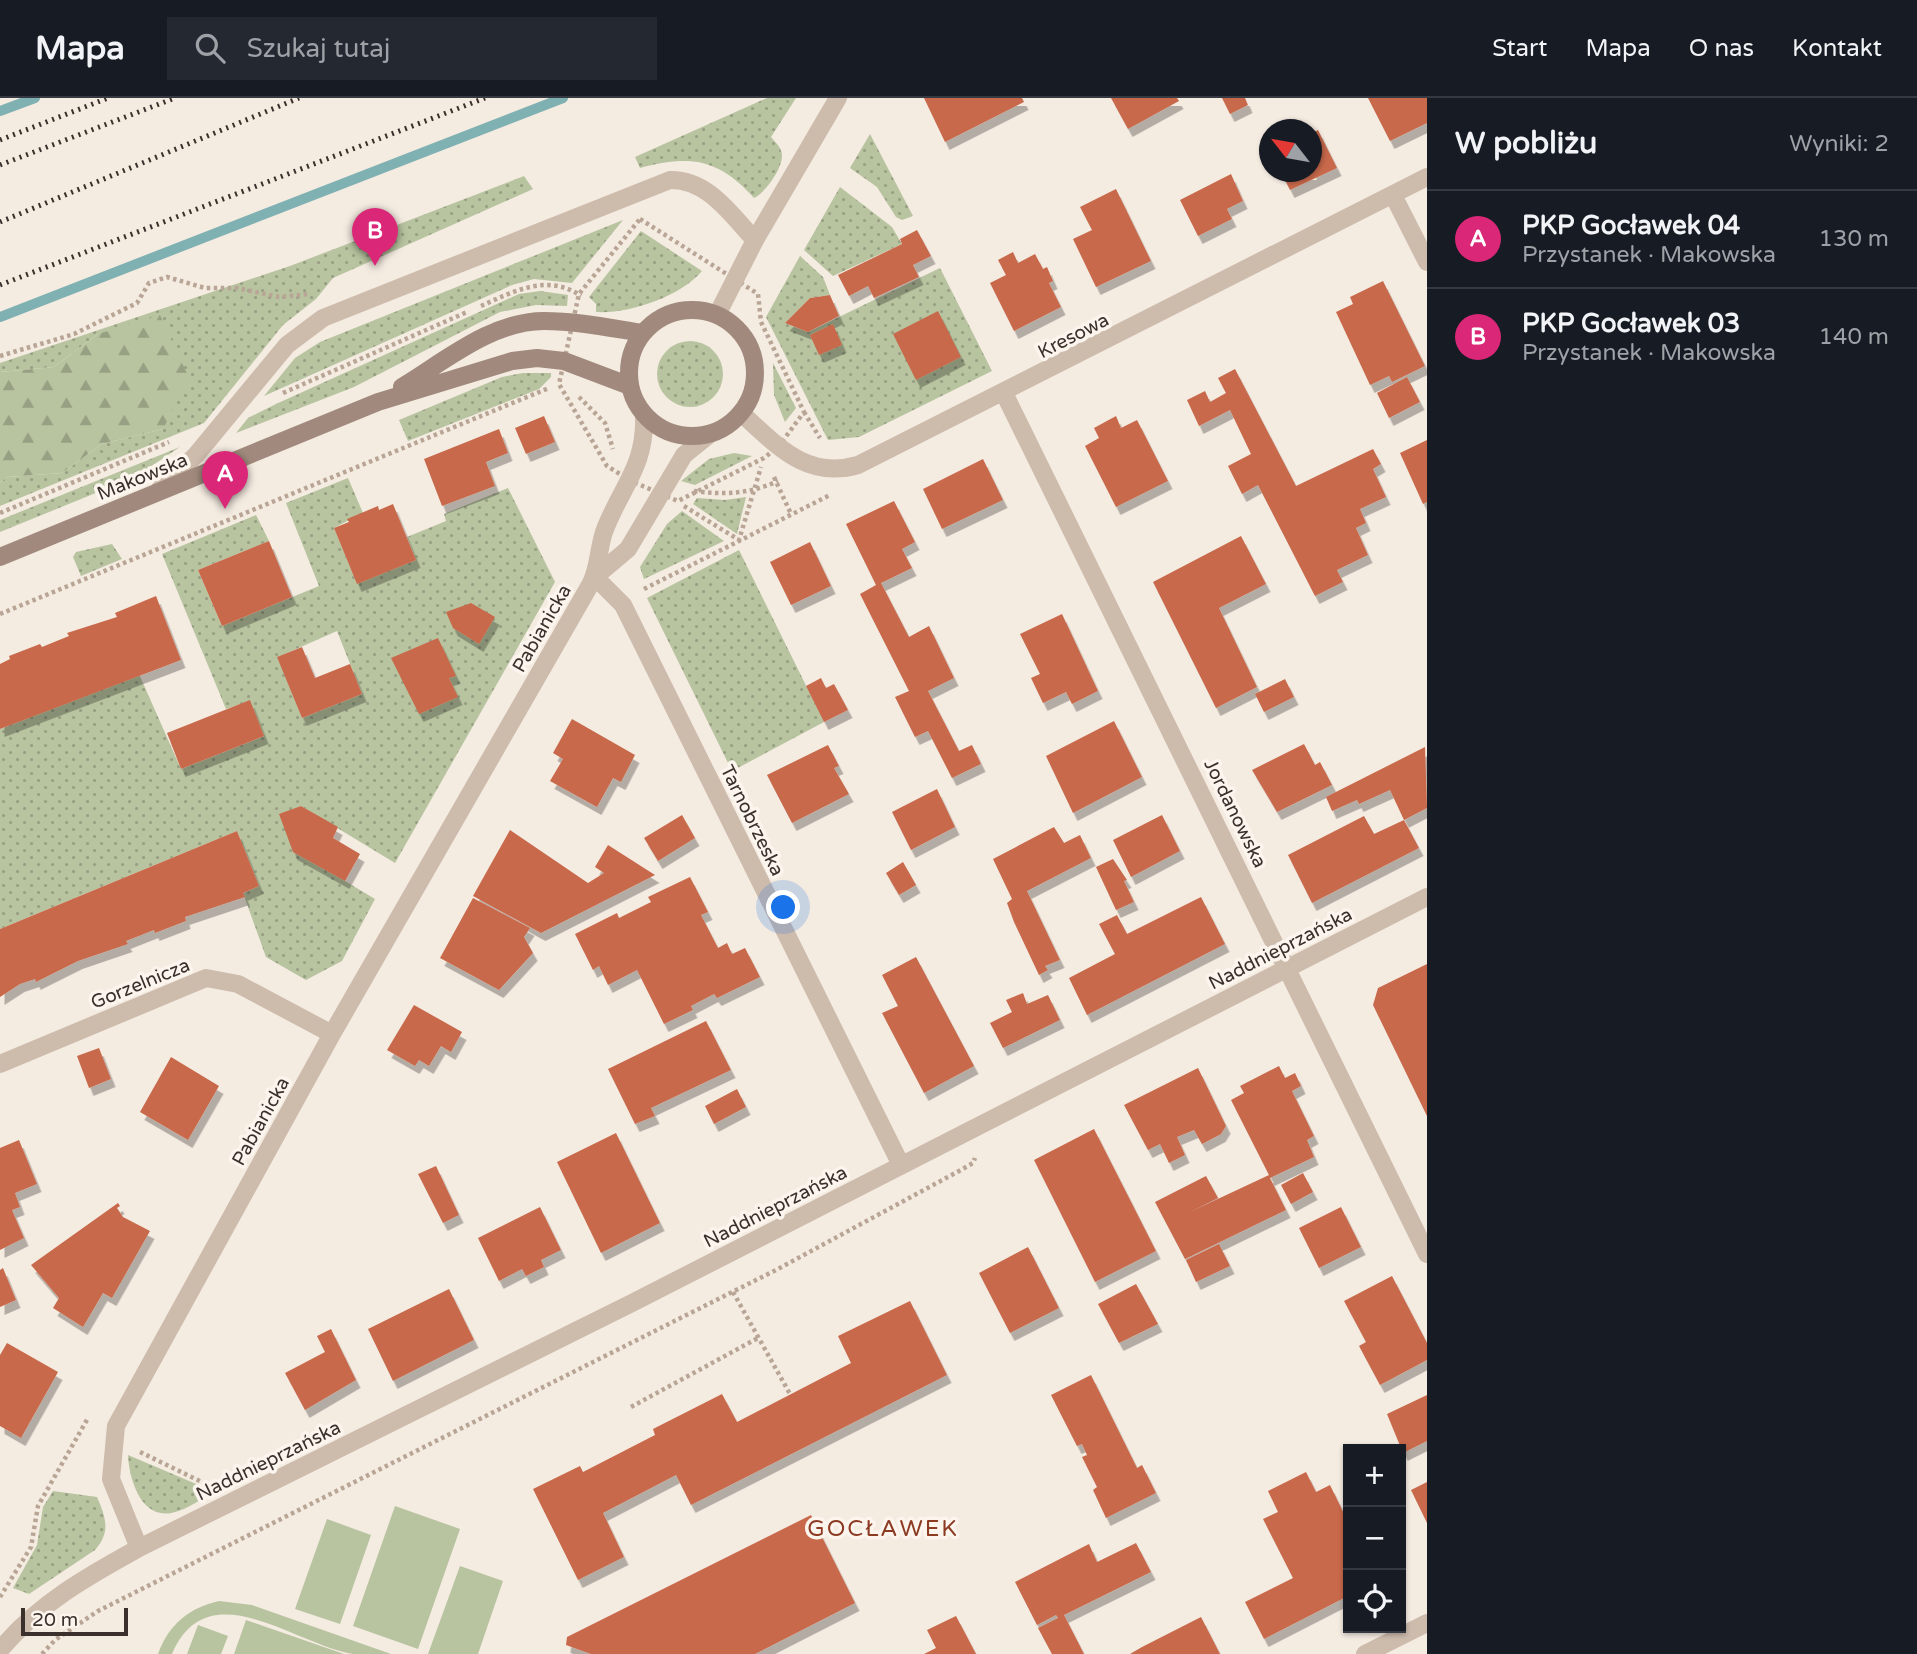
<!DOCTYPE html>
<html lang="pl">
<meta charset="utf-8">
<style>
body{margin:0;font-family:"Varela Round",sans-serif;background:#242831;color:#f1f3f6}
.controls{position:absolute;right:21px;bottom:21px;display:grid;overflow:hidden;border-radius:0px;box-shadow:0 2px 5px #0004}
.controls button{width:63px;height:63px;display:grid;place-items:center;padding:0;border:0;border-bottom:2px solid #363941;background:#171b24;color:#f1f3f6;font:35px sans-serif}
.compass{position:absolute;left:1259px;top:21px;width:63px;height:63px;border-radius:50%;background:#171b24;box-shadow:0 2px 5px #0004;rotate:301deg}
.scale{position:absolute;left:21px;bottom:18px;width:107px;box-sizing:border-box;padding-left:7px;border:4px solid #3b302b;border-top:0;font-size:19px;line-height:24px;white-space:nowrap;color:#3b302b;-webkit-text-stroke:5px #fbf5ee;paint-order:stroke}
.you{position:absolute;left:784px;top:810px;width:24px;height:24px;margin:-18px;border:5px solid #fff;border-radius:50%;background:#1a73e8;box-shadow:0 0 0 10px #1a73e833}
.badge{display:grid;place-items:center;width:46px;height:46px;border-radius:50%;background:#db2777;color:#fff;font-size:23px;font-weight:700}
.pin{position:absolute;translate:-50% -58px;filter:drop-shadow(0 2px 4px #0008)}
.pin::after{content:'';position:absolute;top:37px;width:24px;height:21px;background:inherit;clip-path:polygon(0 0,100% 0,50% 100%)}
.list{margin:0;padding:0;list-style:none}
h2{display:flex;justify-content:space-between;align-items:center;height:91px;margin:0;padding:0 28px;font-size:30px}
h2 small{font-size:23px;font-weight:400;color:#9ea1a6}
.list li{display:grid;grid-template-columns:46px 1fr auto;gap:21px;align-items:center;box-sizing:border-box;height:98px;padding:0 28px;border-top:2px solid #363941}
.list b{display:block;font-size:26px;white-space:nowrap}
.list p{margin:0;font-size:23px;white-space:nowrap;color:#9ea1a6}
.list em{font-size:23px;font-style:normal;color:#9ea1a6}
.icon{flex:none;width:38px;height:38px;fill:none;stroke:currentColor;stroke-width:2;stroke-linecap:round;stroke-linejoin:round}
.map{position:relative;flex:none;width:1427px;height:1556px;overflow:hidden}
header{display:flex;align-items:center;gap:42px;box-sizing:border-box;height:98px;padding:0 35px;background:#171b24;border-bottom:2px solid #363941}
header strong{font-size:33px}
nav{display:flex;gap:38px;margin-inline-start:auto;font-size:24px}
.search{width:490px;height:63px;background:#242831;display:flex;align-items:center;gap:18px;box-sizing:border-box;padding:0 24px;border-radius:0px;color:#9ea1a6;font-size:26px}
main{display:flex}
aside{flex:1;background:#171b24}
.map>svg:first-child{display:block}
.grass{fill:url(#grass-dots);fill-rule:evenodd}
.forest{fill:url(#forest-firs)}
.park{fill:#b8c4a0}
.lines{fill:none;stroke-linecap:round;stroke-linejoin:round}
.stream{stroke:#7fb0b2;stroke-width:10}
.building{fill:#c8694b;filter:url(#shadow)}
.path{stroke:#b9a596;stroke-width:4.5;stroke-dasharray:3.5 3.5;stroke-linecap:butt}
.lane{stroke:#cdbbac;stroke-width:18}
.street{stroke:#cdbbac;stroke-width:18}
.secondary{stroke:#a18a7d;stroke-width:18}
.rail{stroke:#3b302b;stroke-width:5;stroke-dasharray:2 5;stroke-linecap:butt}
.labels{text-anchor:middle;stroke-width:7;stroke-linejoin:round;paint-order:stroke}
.street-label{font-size:19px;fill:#3b302b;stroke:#fbf5ee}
.quarter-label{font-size:23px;letter-spacing:2px;fill:#8c3b22;stroke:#fbf5ee}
</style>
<header>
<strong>Mapa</strong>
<div class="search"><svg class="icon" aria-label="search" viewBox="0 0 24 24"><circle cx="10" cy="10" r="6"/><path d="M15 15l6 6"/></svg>Szukaj tutaj</div>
<nav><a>Start</a><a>Mapa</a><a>O nas</a><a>Kontakt</a></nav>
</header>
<main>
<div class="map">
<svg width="1427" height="1556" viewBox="0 0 1427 1556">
<defs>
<pattern id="grass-dots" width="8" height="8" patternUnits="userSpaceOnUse" patternTransform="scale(1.75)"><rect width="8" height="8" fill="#b8c4a0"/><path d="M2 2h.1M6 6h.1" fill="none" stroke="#97a083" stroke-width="1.8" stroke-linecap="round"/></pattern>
<pattern id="forest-firs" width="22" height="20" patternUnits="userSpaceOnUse" patternTransform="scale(1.75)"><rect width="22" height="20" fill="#b8c4a0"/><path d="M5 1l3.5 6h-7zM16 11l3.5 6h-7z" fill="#97a083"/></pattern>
<filter id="shadow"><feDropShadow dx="4.5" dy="8" stdDeviation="0" flood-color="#0004"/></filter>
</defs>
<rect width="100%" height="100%" fill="#f4ebe1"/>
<path class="grass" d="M767,0H796L771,39C776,45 782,50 782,58C782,71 765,95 754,100C718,60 690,57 640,70L635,59Z
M870,36L913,118L902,122L896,119L877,89L850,70Z
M524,78L533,91L333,180L316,201L283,227L204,325L0,408V385L7,379L62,375L102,346L163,331L98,236L54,269L0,274V265L290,168Z
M840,89L892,129L902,146L833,178L804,152Z
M623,122L572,185L534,181L512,187L264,298L295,260L320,244Z
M641,133L702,173C680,199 629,216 596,214V206L589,199Z
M800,158L823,179L830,197L810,200L785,225L808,234L940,170L992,273L859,339L828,342L766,219Z
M540,193L568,197L567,208L536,207L500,214L354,289L236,335L248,320L276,306L519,196Z
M657 276a33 33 0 1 1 66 0a33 33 0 1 1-66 0Z
M773,265L796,310L785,324L774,297Z
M523,275H551V279L539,291L408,343L399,322L502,279Z
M180,349L135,379L0,434V422Z
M734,355L752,358L695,387L681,383L709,361Z
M348,380L363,415L334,430L357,485L416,462L407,439L446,423L444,416L508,390L555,484L395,765L301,708L280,717L345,783L375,801L342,863L306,882L266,859L243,795L259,788L237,733L0,831V631L139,576L181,671L264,638L250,603L226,611L162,456L256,417L269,443L198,472L222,528L319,488L286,405ZM337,533L362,596L302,620L278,559Z
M746,399L737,436L693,406L697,400L725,402Z
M682,413L724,443L644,481L640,469L667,426Z
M112,446L122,461L81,478L73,459L76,454Z
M739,452L824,624L732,673L647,500Z
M128,1357L201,1388V1402C193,1406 184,1412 175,1414C142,1424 129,1382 128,1357Z
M53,1393L97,1399C106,1420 111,1434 95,1452L29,1496L13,1490L37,1447L43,1409Z"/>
<path class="forest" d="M160,217L189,280L163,331L102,346L62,375L7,379L0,385V274L54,269L98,236Z"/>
<path class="park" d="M395,1408L460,1431L418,1551L353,1528Z
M327,1421L371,1437L340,1526L295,1511Z
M460,1468L503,1483L478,1556H428Z
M219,1503L252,1507L391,1556C379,1556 365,1556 353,1556C295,1547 208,1472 172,1556H158C169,1526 189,1510 219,1503Z
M246,1522L344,1556H234Z
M198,1527L228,1538L221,1556H187Z"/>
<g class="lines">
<path class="stream" d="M0,13L35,0
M0,219L563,0"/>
</g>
<path class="building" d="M924,0H1022L1024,4L945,44Z
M1111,0H1177L1179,3L1128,31Z
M1222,0H1245L1248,7L1230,16Z
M1368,0H1427V25L1390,43Z
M1318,32L1337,70L1290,92L1281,74H1312V35Z
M1231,76L1243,103L1227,111L1232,121L1198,138L1180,102Z
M1116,91L1151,163L1096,189L1073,141L1092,132L1080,109Z
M917,132L931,158L913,167L919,179L874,200L868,188L849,198L838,177L902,146L900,141Z
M1013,154L1018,165L1035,156L1043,171L1047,169L1053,183L1049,185L1061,209L1014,233L990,185L1006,177L998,162Z
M1383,183L1425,268L1392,284L1389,278L1370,287L1336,214L1353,206L1350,199Z
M830,197L839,218L808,234L785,225L810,200Z
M938,213L961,259L916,282L893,236Z
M833,226L842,247L819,257L810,237Z
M1235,271L1296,388L1373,351L1381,366L1373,371L1386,399L1360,411L1366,425L1356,430L1368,457L1337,472L1343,484L1315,498L1258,387L1242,396L1228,368L1251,356L1230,312L1199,328L1187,302L1205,293L1210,304L1226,295L1218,280Z
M1407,279L1420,304L1389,320L1377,295Z
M544,318L555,344L526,356L515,330Z
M1116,318L1121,330L1137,322L1168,383L1116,409L1085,348L1099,340L1094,330Z
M499,331L508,355L486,364L495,388L442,408L424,361Z
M1427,342V404L1423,406L1400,355Z
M983,361L1003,402L942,431L923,391Z
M894,403L915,444L902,451L912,470L881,485L909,539L929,528L954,580L928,593L959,653L972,647L981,666L952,680L928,633L915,639L895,599L909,593L860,496L876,487L846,426Z
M393,406L416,462L357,486L334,430L349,424L347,421L378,408L379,412Z
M1241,438L1266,486L1219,510L1257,589L1216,610L1153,484Z
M269,443L292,499L222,528L198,472Z
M810,444L831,488L791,507L770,464Z
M156,498L181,562L0,631V566L10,561L9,558L40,546L42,549L69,538L67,535L117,519L115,515Z
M471,505L495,519L479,546L453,530L446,514Z
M1062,516L1098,593L1072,606L1066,594L1043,605L1031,580L1040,576L1020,536Z
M438,540L456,578L449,580L458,599L419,616L391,560Z
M302,549L315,580L350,566L362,596L302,620L277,559Z
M821,580L826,590L834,586L848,612L824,624L806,588Z
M1285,581L1294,599L1264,614L1255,596Z
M250,602L264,638L181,671L167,635Z
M572,621L635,657L621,684L613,680L597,709L550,683L563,661L553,655Z
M1114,623L1142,679L1073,715L1046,658Z
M1304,646L1315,667L1320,664L1332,687L1277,714L1252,672Z
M828,647L839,668L834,670L849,696L792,725L767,677Z
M1425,649L1427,710L1404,722L1419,750L1312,805L1288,757L1364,718L1374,736L1404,722L1390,692L1359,706L1357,702L1332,713L1326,699Z
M937,691L955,729L911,752L892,714Z
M301,708L338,729L333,740L360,756L345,783L293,754L279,716Z
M682,717L695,740L658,763L644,740Z
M1162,717L1180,753L1131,779L1113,742Z
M1054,729L1064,745L1080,737L1091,760L1027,793L1060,862L1045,868L1048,872L1039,877L1014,824L1007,805L1012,801L993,761Z
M510,732L588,785L604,775L595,769L608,747L655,777L541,835L473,798Z
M237,733L259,788L243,795L245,799L185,819L186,823L155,835L154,832L126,843L128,846L78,863L36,884L35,881L20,886L0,899V831Z
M1113,761L1127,782L1124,783L1134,804L1116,812L1096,769Z
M903,764L916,787L899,797L886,775Z
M690,779L708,814L701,817L718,850L727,845L732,856L745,850L760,879L717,900L714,896L691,908L693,912L664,926L637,872L608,887L599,868L593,872L575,836L617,815L619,820L651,804L648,799Z
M1201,799L1225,846L1087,917L1069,880L1115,856L1099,826L1117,817L1127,836Z
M473,800L530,830L524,839L533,855L499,892L440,860Z
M916,859L974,968L924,995L882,915L898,908L882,877Z
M1427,866V1018L1373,907L1378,890Z
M1023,895L1027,906L1048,897L1060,922L1003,950L990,925L1012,914L1006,902Z
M414,907L462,934L451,954L441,948L429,968L419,962L415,968L387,952Z
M706,923L731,972L651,1010L655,1018L635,1026L608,971Z
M99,950L111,981L89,990L77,958Z
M171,959L219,988L188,1042L140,1014Z
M1279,968L1285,980L1295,975L1301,988L1292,993L1314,1038L1307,1042L1314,1059L1270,1080L1286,1112L1185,1161L1155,1104L1206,1078L1218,1100L1190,1114L1269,1077L1231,1002L1244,995L1240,988Z
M1198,970L1226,1028L1221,1036L1202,1046L1194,1032L1177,1039L1185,1057L1169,1065L1160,1046L1148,1052L1124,1007Z
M737,991L746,1009L714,1026L705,1008Z
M1094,1031L1156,1153L1095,1184L1034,1062Z
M616,1035L660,1125L601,1155L557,1064Z
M19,1042L37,1086L15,1095L20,1109L12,1112L24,1140L0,1152V1050Z
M436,1068L459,1117L443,1125L418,1076Z
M1303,1075L1313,1094L1291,1106L1281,1087Z
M118,1105L120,1108L117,1110L123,1119L150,1133L112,1200L103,1195L83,1229L53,1210L59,1200L31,1167Z
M540,1109L561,1152L541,1162L544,1169L526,1178L522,1171L499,1183L478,1140Z
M1341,1109L1361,1149L1319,1170L1299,1130Z
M1219,1146L1230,1168L1196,1184L1186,1162Z
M1028,1149L1059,1210L1010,1235L979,1175Z
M3,1170L16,1202L0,1209V1172Z
M1392,1178L1427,1245V1262L1380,1287L1359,1248L1366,1244L1344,1203Z
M1136,1186L1158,1226L1119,1245L1098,1206Z
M449,1191L474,1242L393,1283L368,1231Z
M910,1203L947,1277L691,1407L676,1377L603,1415L624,1459L578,1482L533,1391L580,1368L583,1374L655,1337L653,1331L722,1296L737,1324L851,1265L838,1238Z
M331,1231L356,1282L305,1312L285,1275L325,1254L317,1238Z
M7,1245L58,1274L21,1340L0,1328V1257Z
M1091,1277L1137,1370L1142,1367L1156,1395L1106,1420L1093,1392L1097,1389L1082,1359L1087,1357L1082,1346L1077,1348L1051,1297Z
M1427,1297V1343L1403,1355L1387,1316Z
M1306,1374L1316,1394L1330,1387L1348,1424V1498L1264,1541L1245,1504L1293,1480L1263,1421L1278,1414L1268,1393Z
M1427,1384V1425L1411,1392Z
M811,1417L855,1505L755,1556H591L566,1547L567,1539Z
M1136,1445L1151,1474L1064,1517L1084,1556H1052L1038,1530L1058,1520L1056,1517L1037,1527L1015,1484L1089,1446L1097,1464Z
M956,1518L976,1556H924L936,1550L927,1532Z
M1201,1519L1220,1556H1130L1142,1549Z"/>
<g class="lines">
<path class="path" d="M640,121L758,196L761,224L804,314L779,348L764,360L678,403L631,383L607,368L559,286L579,196Z
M481,208C514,193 548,175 581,198
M0,258L74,236L137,205L149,185L167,179L205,190H237L279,199L310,196
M283,295L467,214
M579,299L605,325L613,351
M804,314L820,340
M774,379L791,416
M694,393C724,397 750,396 778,383
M684,408L739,442L761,369
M0,415L169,344
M644,491L830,397
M0,516L549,290
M733,1194L790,1296
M631,1309L758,1240
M140,1354L208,1387
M0,1499L31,1449L38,1408L88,1320
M42,1556L55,1542L98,1513L776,1172L959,1073L973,1065L975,1060"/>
<path class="lane" d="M159,392L196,357L287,247L323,220L670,82C708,81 731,117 755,142"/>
<path class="street" d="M1393,97L1427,164
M718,215L755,142L838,0
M1004,295L1427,1156
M741,315C777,347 806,382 858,367L1427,79
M595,479L623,507L901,1067
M595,479L628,451L684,357L710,336
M0,966L206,880L238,886L332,936
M139,1450L111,1381L116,1328L332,936L590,487C599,471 598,452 604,434C620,390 646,369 644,318
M0,1552C38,1506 88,1478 139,1450L632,1205L1427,799
M1365,1556L1427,1525"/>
<path class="secondary" d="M629 275a63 63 0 1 1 126 0a63 63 0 1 1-126 0Z
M402,289C445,263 492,223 544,223C577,223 610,230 642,235
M0,459L378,304L512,263L537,260L564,263L630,288"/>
<path class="rail" d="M0,42L108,0
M0,67L175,0
M0,124L299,0
M0,187L485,0"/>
</g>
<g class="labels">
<g class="street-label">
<text transform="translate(1073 237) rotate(-27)" y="7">Kresowa</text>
<text transform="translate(142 378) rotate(-22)" y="7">Makowska</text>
<text transform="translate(541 530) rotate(-60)" y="7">Pabianicka</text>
<text transform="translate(1236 715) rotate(64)" y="7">Jordanowska</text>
<text transform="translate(753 722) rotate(64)" y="7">Tarnobrzeska</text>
<text transform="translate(1280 850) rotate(-27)" y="7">Naddnieprzańska</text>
<text transform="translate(140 885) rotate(-22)" y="7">Gorzelnicza</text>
<text transform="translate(260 1023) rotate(-61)" y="7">Pabianicka</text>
<text transform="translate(775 1108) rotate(-27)" y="7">Naddnieprzańska</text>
<text transform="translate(268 1362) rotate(-26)" y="7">Naddnieprzańska</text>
</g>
<g class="quarter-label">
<text x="883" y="1438">GOCŁAWEK</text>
</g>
</g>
</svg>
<div class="controls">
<button>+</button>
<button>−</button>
<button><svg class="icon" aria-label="locate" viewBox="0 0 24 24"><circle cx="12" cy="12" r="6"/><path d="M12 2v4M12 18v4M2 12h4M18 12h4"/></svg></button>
</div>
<svg class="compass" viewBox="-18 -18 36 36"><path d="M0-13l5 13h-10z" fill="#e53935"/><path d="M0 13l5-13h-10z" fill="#9ea1a6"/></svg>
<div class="scale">20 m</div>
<div class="you"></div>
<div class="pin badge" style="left:225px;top:411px">A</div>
<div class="pin badge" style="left:375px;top:168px">B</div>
</div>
<aside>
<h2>W pobliżu<small>Wyniki: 2</small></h2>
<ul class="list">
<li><span class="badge">A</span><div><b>PKP Gocławek 04</b><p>Przystanek · Makowska</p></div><em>130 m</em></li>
<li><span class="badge">B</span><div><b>PKP Gocławek 03</b><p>Przystanek · Makowska</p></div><em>140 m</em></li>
</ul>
</aside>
</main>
